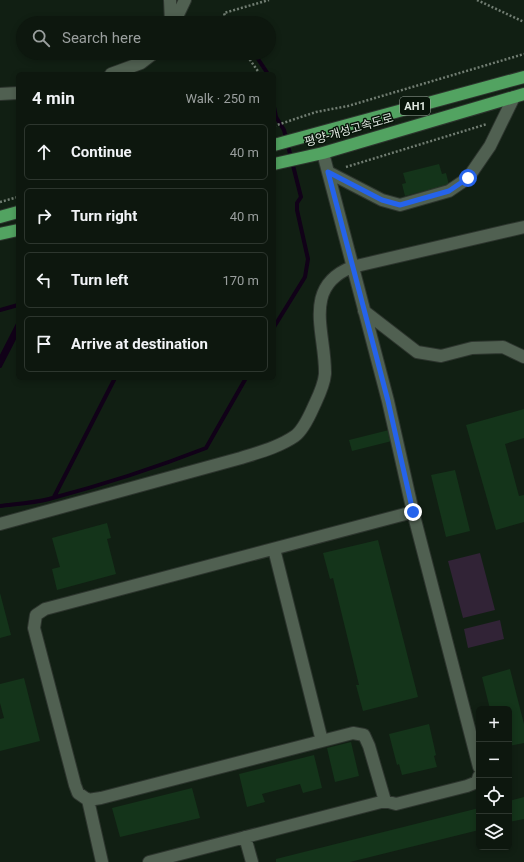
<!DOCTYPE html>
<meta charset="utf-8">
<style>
body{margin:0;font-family:Roboto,"Noto Sans KR",sans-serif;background:#162017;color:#f1f3f6}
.controls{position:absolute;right:12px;bottom:12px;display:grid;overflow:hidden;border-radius:6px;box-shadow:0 2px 6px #0003}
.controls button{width:36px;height:36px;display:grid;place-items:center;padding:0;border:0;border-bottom:1px solid #2d362e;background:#0d170e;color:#f1f3f6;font:20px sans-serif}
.stop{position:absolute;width:12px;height:12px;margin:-9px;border:3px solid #2563eb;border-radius:50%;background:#fff}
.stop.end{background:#2563eb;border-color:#fff;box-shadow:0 1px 4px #0008}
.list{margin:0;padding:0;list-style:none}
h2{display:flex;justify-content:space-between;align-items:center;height:52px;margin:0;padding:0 16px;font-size:17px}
h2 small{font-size:13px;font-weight:400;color:#9a9f9e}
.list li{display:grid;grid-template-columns:26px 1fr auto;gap:12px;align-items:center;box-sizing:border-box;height:56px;margin:0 8px 8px;padding:0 8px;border:1px solid #2d362e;border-radius:6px}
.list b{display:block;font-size:15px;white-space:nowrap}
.list em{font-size:13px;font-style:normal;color:#9a9f9e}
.icon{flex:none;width:22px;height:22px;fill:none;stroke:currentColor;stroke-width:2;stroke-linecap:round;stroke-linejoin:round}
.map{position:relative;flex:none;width:524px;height:862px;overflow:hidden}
.search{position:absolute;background:#0d170e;box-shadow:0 2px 6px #0003;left:16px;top:16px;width:260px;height:44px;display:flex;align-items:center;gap:10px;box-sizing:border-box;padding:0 14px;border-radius:22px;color:#9a9f9e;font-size:15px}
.panel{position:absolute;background:#0d170e;box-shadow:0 2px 6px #0003;left:16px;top:72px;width:260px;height:308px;border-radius:6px}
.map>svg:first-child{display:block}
.green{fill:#312336}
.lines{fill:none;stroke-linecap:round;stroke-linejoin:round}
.stream{stroke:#110118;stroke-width:4}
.building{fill:#14341a}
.minor-casing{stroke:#2d352e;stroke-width:14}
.highway-casing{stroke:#2d352e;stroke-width:14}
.path{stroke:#717d72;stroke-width:2.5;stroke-dasharray:2 2;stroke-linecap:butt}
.minor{stroke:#506051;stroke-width:12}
.highway{stroke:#52a361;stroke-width:12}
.route{stroke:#2563eb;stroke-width:5}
.labels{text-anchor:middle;stroke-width:3;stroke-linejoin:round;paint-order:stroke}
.shield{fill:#08150a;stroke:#9ea9a0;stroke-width:1}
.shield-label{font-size:11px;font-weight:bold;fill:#dfe8e0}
.street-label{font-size:12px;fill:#dfe8e0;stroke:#08150a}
</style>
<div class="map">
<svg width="524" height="862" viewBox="0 0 524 862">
<rect width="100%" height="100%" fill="#111f13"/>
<path class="green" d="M480,553L495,610L463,618L448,561Z
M500,620L504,639L468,648L464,629Z"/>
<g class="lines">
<path class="stream" d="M254,53L268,74
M274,107L276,117L284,130L301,197L297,203V210L308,259L305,277L274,327
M0,310L18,305
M0,359L18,324
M0,366L18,331
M54,497L115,378
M0,506C16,504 33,503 49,499C102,485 155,468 206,448L246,378"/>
</g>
<path class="building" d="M439,164L442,174L446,173L449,185L405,196L402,184L406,183L403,173Z
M524,409V438L505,444L519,496L524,495V522L496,530L466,425Z
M389,430L392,441L352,451L349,440Z
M455,470L470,531L446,537L431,475Z
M107,523L111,538L107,539L116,574L57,590L52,569L60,567L52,538Z
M378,540L418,697L363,711L356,685H359L333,578L330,579L323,553Z
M0,593L11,635L0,638Z
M510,669L524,724V743L509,746V709H490L482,677Z
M24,678L40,741L0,751V719L4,718L0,703V684Z
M429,724L436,755L434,756L437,767L402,775L399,764L397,765L389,734Z
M351,742L359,776L335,782L327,748Z
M314,755L322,788L303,793L300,784L262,794L265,802L247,807L239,774Z
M192,788L200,818L120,837L112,808Z
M524,797V819L509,822V801Z
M479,808V830L350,862H276V859Z"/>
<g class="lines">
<defs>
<path id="minor" d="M170,0L171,23
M174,23L185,0
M111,74L141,63L154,53
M0,94L18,93
M323,153L388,401L413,512L479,767
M328,172L382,200L400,205L449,191L468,178L490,146L514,97
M364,311L417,352L441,356L472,348L503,347L524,357
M413,512L45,609L36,615L34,628L75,785L78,793L88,800L101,798L353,733L364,735L369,746L385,801L396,804L467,786L477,782L479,776
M0,524L241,458C260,452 279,447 295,436C303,430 309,417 313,408C318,397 324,386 325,374C326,334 301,287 352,267L524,227
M274,549L322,741
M88,800L102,862
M245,837L252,862
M149,862L385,801"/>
<path id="highway" d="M274,145L524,77
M274,164L323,153L524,94
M0,217L18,212
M0,234L18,230"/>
</defs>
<use href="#minor" class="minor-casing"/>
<use href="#highway" class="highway-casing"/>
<path class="path" d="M477,0L524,22
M227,23L224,13L269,0
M245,53L260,74
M274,126L316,112L348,106L524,54
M346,167L487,124
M0,202L18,197"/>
<use href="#minor" class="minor"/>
<use href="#highway" class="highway"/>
</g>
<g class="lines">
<path class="route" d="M413,512L388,401L328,172L382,200L400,205L449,191L468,178"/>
</g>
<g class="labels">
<rect class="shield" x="400" y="97" width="30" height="18" rx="3"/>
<g class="shield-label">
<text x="415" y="110">AH1</text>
</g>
<g class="street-label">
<text transform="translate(349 130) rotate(-16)" y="4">평양-개성고속도로</text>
</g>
</g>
</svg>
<div class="controls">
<button>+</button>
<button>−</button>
<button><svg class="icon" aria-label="locate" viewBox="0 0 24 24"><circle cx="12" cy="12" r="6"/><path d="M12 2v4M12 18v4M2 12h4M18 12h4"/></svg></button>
<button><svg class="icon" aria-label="layers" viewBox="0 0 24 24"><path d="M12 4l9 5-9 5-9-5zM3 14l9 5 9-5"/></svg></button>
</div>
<div class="stop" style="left:468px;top:178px"></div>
<div class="stop end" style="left:413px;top:512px"></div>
<div class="search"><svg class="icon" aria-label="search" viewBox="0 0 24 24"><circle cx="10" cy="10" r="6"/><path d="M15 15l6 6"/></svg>Search here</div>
<section class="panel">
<h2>4 min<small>Walk · 250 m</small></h2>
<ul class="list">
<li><svg class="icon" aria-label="ahead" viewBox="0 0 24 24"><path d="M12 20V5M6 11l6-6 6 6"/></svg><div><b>Continue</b></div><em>40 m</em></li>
<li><svg class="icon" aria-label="right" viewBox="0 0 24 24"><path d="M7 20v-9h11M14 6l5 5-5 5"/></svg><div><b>Turn right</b></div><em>40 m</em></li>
<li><svg class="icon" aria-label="left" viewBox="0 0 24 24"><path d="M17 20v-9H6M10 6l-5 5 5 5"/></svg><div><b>Turn left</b></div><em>170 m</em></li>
<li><svg class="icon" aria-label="arrive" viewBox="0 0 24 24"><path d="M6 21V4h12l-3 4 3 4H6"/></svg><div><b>Arrive at destination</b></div></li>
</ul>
</section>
</div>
